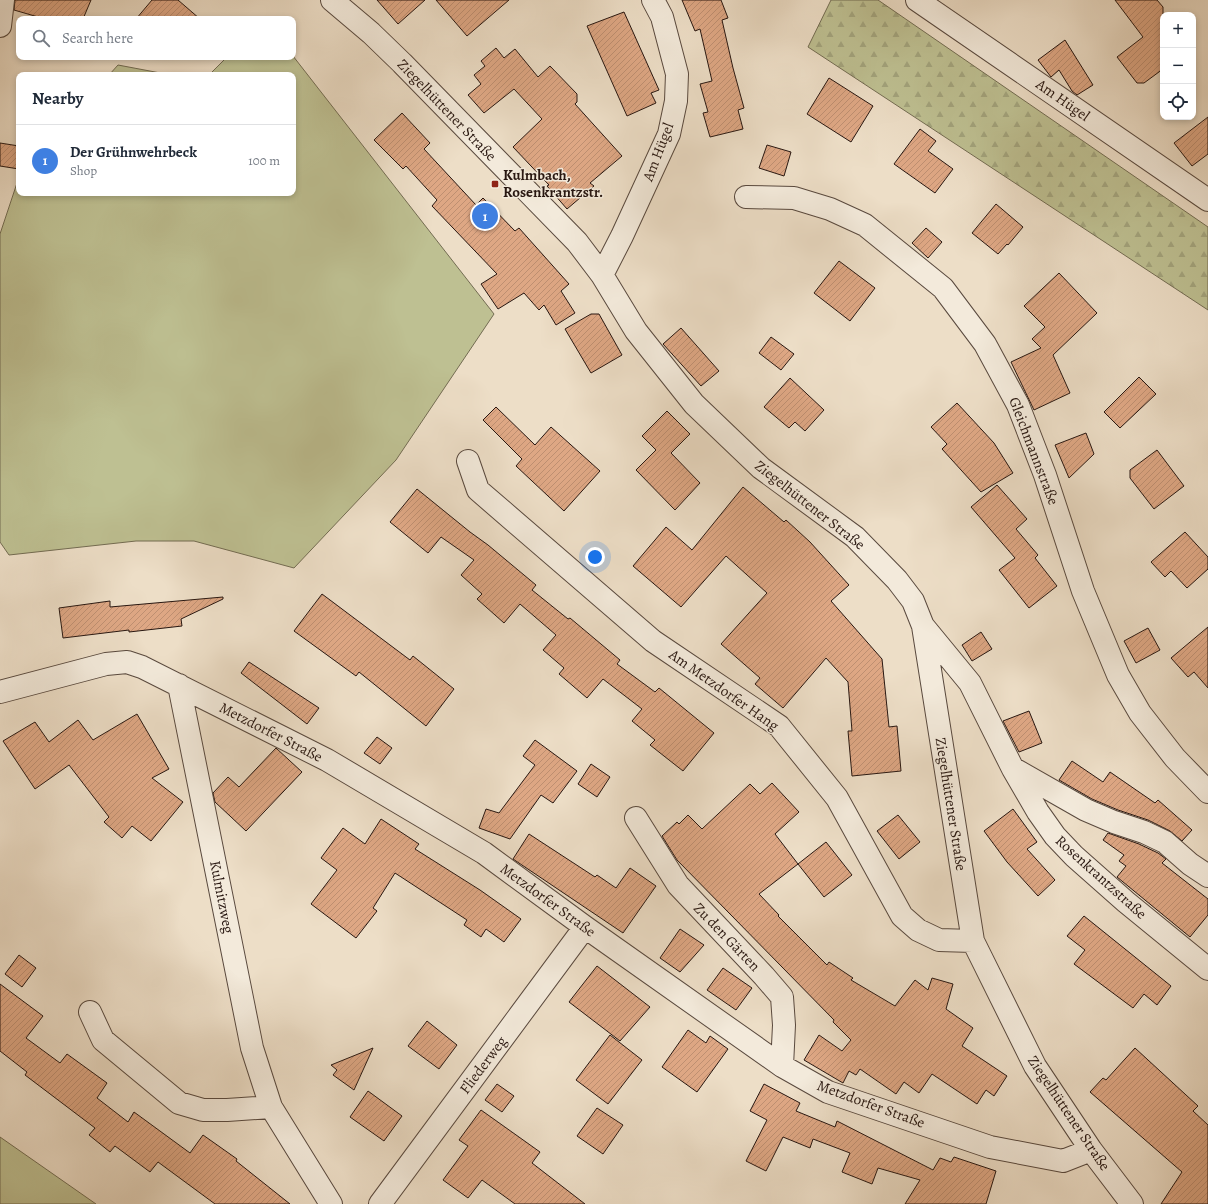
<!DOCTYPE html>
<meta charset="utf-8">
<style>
body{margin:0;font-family:Alegreya,serif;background:#f2f2f3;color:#1f2937}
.controls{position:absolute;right:12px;top:12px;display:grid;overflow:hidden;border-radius:8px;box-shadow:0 2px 6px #0003}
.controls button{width:36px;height:36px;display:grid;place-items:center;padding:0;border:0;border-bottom:1px solid #e0e1e3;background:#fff;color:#1f2937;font:20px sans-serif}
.you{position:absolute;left:595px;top:557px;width:14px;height:14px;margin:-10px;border:3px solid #fff;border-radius:50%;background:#1a73e8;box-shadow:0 0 0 6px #1a73e833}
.badge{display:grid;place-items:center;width:26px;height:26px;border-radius:50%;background:#8f2418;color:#fff;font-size:13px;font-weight:700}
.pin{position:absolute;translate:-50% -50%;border:2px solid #fff;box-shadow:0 1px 4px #0006}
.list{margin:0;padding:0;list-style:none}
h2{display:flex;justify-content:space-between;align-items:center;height:52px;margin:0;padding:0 16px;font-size:17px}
h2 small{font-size:13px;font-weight:400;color:#747a83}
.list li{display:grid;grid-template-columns:26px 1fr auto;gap:12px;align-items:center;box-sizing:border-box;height:72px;padding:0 16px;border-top:1px solid #e0e1e3}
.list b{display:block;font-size:15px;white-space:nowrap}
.list p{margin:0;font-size:13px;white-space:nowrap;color:#747a83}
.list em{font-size:13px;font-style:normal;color:#747a83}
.icon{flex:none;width:22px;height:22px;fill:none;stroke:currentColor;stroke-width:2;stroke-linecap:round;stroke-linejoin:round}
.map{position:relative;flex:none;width:1208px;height:1204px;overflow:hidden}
.search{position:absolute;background:#fff;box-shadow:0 2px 6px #0003;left:16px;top:16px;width:280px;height:44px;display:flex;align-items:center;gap:10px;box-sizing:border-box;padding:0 14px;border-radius:8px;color:#747a83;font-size:15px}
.panel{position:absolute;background:#fff;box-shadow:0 2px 6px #0003;left:16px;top:72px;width:280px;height:124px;border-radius:8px}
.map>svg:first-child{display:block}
.grass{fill:#bec092;stroke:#736c52}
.forest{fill:url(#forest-firs);stroke:#736c52}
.building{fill:url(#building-hatch);stroke:#281711}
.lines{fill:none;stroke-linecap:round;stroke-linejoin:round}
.minor-casing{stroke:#59493e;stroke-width:24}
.minor{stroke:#f3eadb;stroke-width:22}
.poi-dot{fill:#8f2418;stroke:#f3eadb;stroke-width:1.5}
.labels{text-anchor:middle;stroke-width:3;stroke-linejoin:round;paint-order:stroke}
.street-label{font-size:15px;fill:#281711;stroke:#f3eadb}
.poi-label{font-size:15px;font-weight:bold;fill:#281711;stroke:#f3eadb;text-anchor:start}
</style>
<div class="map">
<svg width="1208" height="1204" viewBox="0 0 1208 1204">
<defs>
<pattern id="forest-firs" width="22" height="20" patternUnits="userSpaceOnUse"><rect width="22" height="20" fill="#bec092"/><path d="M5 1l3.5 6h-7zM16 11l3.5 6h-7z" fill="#a3a47d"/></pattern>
<pattern id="building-hatch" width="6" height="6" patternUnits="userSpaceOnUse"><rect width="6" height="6" fill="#dea784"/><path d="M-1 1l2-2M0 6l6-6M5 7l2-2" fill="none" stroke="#be8f71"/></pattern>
</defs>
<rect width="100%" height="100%" fill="#eddec7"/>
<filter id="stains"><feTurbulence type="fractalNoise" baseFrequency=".005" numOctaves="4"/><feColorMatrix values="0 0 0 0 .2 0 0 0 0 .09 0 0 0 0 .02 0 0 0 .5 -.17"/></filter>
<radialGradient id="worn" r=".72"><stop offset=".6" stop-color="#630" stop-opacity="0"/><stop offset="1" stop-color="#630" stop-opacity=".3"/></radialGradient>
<path class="grass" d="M293,56L494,314L396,460L294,568L194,541H136L9,555L0,542V234L19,177V193H293V75H209L227,57Z
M118,65L171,75H109Z
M0,1137L96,1204H0Z"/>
<path class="forest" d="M831,0H878L1208,227V310L808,47Z"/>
<path class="building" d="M15,0H91L83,19H45L14,10Z
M152,0H178L200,19H136Z
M377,0H425L398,24Z
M436,0H509L467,36Z
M682,0H721L728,18L722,20L733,68L744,108L738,110L743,129L710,137L703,113L708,112L700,84L712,81L700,29L695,31Z
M1115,0H1157L1163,7V69L1144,83H1137L1117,57L1143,37Z
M624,12L659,90L651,93L656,103L627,116L587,26Z
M1065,40L1093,85L1077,95L1072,91L1059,70L1051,77L1038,60Z
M496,48L504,58L515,49L538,77L550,66L577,94V102L575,104L622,156L590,183L594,186L567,209L547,186L549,185L513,147L542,119L514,89L484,113L468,95L481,84L474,75L485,66L481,61Z
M829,78L873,106L851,142L807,114Z
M402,113L430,143L424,149L476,205L483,198L515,231L519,228L569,284L561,291L575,313L556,325L544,305L539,310L524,293L498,309L481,284L497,274L432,206L437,200L406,166L403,169L374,140Z
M1208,117V154L1192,166L1174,143Z
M920,129L936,141L928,151L953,169L935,193L894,164Z
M0,143L19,146V169L0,166Z
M767,145L791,152L784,176L759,168Z
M996,204L1023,227L1008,245L1007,244L998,254L972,233Z
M926,228L942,242L928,258L912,243Z
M839,261L875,288L850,321L814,293Z
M1059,273L1097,313L1053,355L1070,393L1034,410L1011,362L1041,348L1032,339L1045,327L1024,306Z
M591,314H599L622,355L591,373L565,329Z
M681,328L719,371L701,386L663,344Z
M771,337L794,354L781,370L759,353Z
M1139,377L1156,394L1120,428L1104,412Z
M790,378L824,410L805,431L795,422L789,428L764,407Z
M957,403L994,443L1013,473L981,492L942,449L947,444L931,427Z
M496,407L535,445L551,427L600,471L564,511L516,466L522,459L483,420Z
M667,411L690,434L671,453L700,483L675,510L636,470L656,450L642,436Z
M1086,433L1094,454L1069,478L1055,445Z
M1157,450L1184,486L1154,509L1130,478V470Z
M997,485L1027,519L1016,529L1038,555L1035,558L1057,586L1029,608L999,570L1015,558L971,507Z
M743,487L784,522L786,520L810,542L849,585L831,601L882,659L889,727L897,726L901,771L852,776L848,731H852L848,682L826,658L783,708L755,684L760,678L721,644L767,593L726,556L681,607L633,566L666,527L692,550Z
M417,489L470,532L488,545L536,585L532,590L568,619L570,618L620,660L617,664L655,692L659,688L714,733L683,771L650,745L655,740L632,721L642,709L603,679L587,698L559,674L564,668L543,650L556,635L520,604L504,623L477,599L482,594L461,575L474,560L441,537L428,553L390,522Z
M1185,532L1208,557V569L1187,588L1171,571L1165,577L1151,562Z
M322,594L410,660L413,656L454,689L426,726L359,672L356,676L294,631Z
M223,597V599L181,619L182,626L129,632V630L63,638L59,608L110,601V607Z
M1208,627V688L1194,672L1188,677L1171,658Z
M1148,628L1160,650L1136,663L1124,641Z
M981,632L992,649L972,661L962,645Z
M249,662L319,708L307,724L241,673Z
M1029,711L1042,743L1019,752L1003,721Z
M137,714L169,769L152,778L183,802L151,841L132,826L122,838L104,822L109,817L69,765L35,789L3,741L35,722L49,742L78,720L93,740Z
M377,737L392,748L380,764L364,753Z
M535,740L577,771L553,803L541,795L510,839L479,828L486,809L499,813L535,765L523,756Z
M276,748L302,772L246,831L215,802L213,793L228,777L239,787Z
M1072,761L1103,782L1110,772L1155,803L1158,800L1192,830L1182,841L1170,831L1148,820L1118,810L1092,799L1059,780Z
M591,764L610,777L597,797L578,784Z
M772,783L799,812L775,834L798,864L759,894L779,915L778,916L827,965L829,962L853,978L851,980L895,1006L915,980L928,990L932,978L953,984L946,1009L973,1028L962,1046L1007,1076L994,1096L986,1090L977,1104L932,1074L919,1093L904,1082L896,1094L860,1069L856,1075L849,1071L843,1083L804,1060L819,1035L842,1051L851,1040L833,1022L834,1020L677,860L662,836L677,822L679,824L688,815L702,829L750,784L760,794Z
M1013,809L1037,842L1027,849L1055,880L1038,896L1007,862L984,831Z
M898,815L920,842L899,859L877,831Z
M381,819L419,844L415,849L480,890L521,919L504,942L486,929L481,937L464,925L467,920L395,873L373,908L377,911L356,938L311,904L337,870L321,858L343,828L365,844Z
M1108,833L1139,844L1158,853L1166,859L1162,863L1208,899V915L1190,937L1117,877L1126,866L1119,861L1124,855L1103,840Z
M529,834L595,877L597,875L616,888L630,868L656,886L623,933L513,859Z
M826,842L852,875L824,897L798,864Z
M1084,916L1171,986L1157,1005L1144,994L1133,1008L1074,964L1085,950L1067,936Z
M680,929L704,945L680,972L660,958Z
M19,955L36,968L22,987L5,974Z
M597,966L650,1007L620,1041L569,1002Z
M723,968L752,988L736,1010L707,990Z
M0,984L43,1016L26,1038L60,1063L67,1054L107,1083L97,1098L128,1122L134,1112L190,1153L203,1135L237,1159L236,1161L290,1204H215L158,1162L150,1172L115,1146L110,1152L89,1135L95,1128L25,1075L27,1072L0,1051Z
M427,1021L457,1045L439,1069L408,1046Z
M688,1030L706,1043L710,1036L728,1049L697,1092L662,1067Z
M610,1035L642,1060L608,1104L576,1080Z
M373,1048L354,1090L333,1075L337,1070L331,1065Z
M1135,1048L1198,1106L1193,1111L1208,1125V1204H1161L1182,1172L1090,1092L1103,1078L1106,1080Z
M497,1084L514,1096L502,1112L485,1100Z
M764,1084L800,1103L796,1111L835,1127L837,1121L933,1170L940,1158L951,1162L954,1157L996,1171L986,1204H905L920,1180L878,1168L872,1184L842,1172L850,1153L813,1139L810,1148L783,1137L766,1171L746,1161L767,1120L750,1111Z
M368,1091L402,1116L384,1141L350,1117Z
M597,1108L623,1125L603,1154L577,1136Z
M481,1110L540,1152L532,1163L585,1204H515L482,1180L468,1198L443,1180L468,1146L459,1140Z"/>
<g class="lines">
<defs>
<path id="minor" d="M332,0L371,33L402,63L577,242L602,275L636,331L694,404L761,468L855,537L897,580L913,601L923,626L973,941L1035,1066L1091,1150L1132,1204
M917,0L1208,200
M0,26L3,0
M746,197L794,198L830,209L865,225L943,288L985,344L1018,405L1045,475L1083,591L1118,675L1140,713L1175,758L1208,792
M602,275L622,236L669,134L676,101L677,74L662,17L653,0
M468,461L478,490L653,641L779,726L837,798L902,916L918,930L939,940L973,941
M924,627L970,683L1013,769L1038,812L1055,836L1074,856L1126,902L1208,969
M179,685L252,1048L271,1107L331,1204
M0,692L106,664L127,662L142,667L327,760L484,853L585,927L782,1066L828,1092L990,1147L1063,1161L1091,1150
M1014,769L1086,810L1114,822L1144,832L1165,842L1190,864L1208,876
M636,818L678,885L764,976L782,997L784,1025L782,1066
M90,1012L103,1040L179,1103L203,1110H227L271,1107
M380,1204L585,927"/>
</defs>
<use href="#minor" class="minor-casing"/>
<use href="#minor" class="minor"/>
</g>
<rect class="poi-dot" x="491" y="180" width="8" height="8" rx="2"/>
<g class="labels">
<g class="street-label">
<text transform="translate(1063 100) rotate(35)" y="5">Am Hügel</text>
<text transform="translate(447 110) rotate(46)" y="5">Ziegelhüttener Straße</text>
<text transform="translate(658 152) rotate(-69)" y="5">Am Hügel</text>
<text transform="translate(1034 451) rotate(69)" y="5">Gleichmannstraße</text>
<text transform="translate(810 505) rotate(38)" y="5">Ziegelhüttener Straße</text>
<text transform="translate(724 690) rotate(35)" y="5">Am Metzdorfer Hang</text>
<text transform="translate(271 732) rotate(27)" y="5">Metzdorfer Straße</text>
<text transform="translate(951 804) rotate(81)" y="5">Ziegelhüttener Straße</text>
<text transform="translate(1101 877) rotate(42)" y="5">Rosenkrantzstraße</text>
<text transform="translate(222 897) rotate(79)" y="5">Kulmitzweg</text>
<text transform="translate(548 900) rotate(36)" y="5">Metzdorfer Straße</text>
<text transform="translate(727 937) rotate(46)" y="5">Zu den Gärten</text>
<text transform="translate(483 1065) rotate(-53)" y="5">Fliederweg</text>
<text transform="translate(871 1104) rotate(20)" y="5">Metzdorfer Straße</text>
<text transform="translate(1069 1113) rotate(56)" y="5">Ziegelhüttener Straße</text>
</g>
<g class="poi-label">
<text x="503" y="180">Kulmbach,<tspan x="503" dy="17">Rosenkrantzstr.</tspan></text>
</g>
</g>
<rect width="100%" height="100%" filter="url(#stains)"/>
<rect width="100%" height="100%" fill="url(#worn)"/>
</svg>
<div class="controls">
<button>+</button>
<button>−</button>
<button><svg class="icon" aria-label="locate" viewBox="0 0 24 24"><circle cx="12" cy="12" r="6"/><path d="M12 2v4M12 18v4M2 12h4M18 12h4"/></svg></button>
</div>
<div class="you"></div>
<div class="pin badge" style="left:485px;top:216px;background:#3f7fe0">1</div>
<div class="search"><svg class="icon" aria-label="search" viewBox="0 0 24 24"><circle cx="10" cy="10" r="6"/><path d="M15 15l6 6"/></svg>Search here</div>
<section class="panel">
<h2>Nearby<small></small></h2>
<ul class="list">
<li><span class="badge" style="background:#3f7fe0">1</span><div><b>Der Grühnwehrbeck</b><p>Shop</p></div><em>100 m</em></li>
</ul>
</section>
</div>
